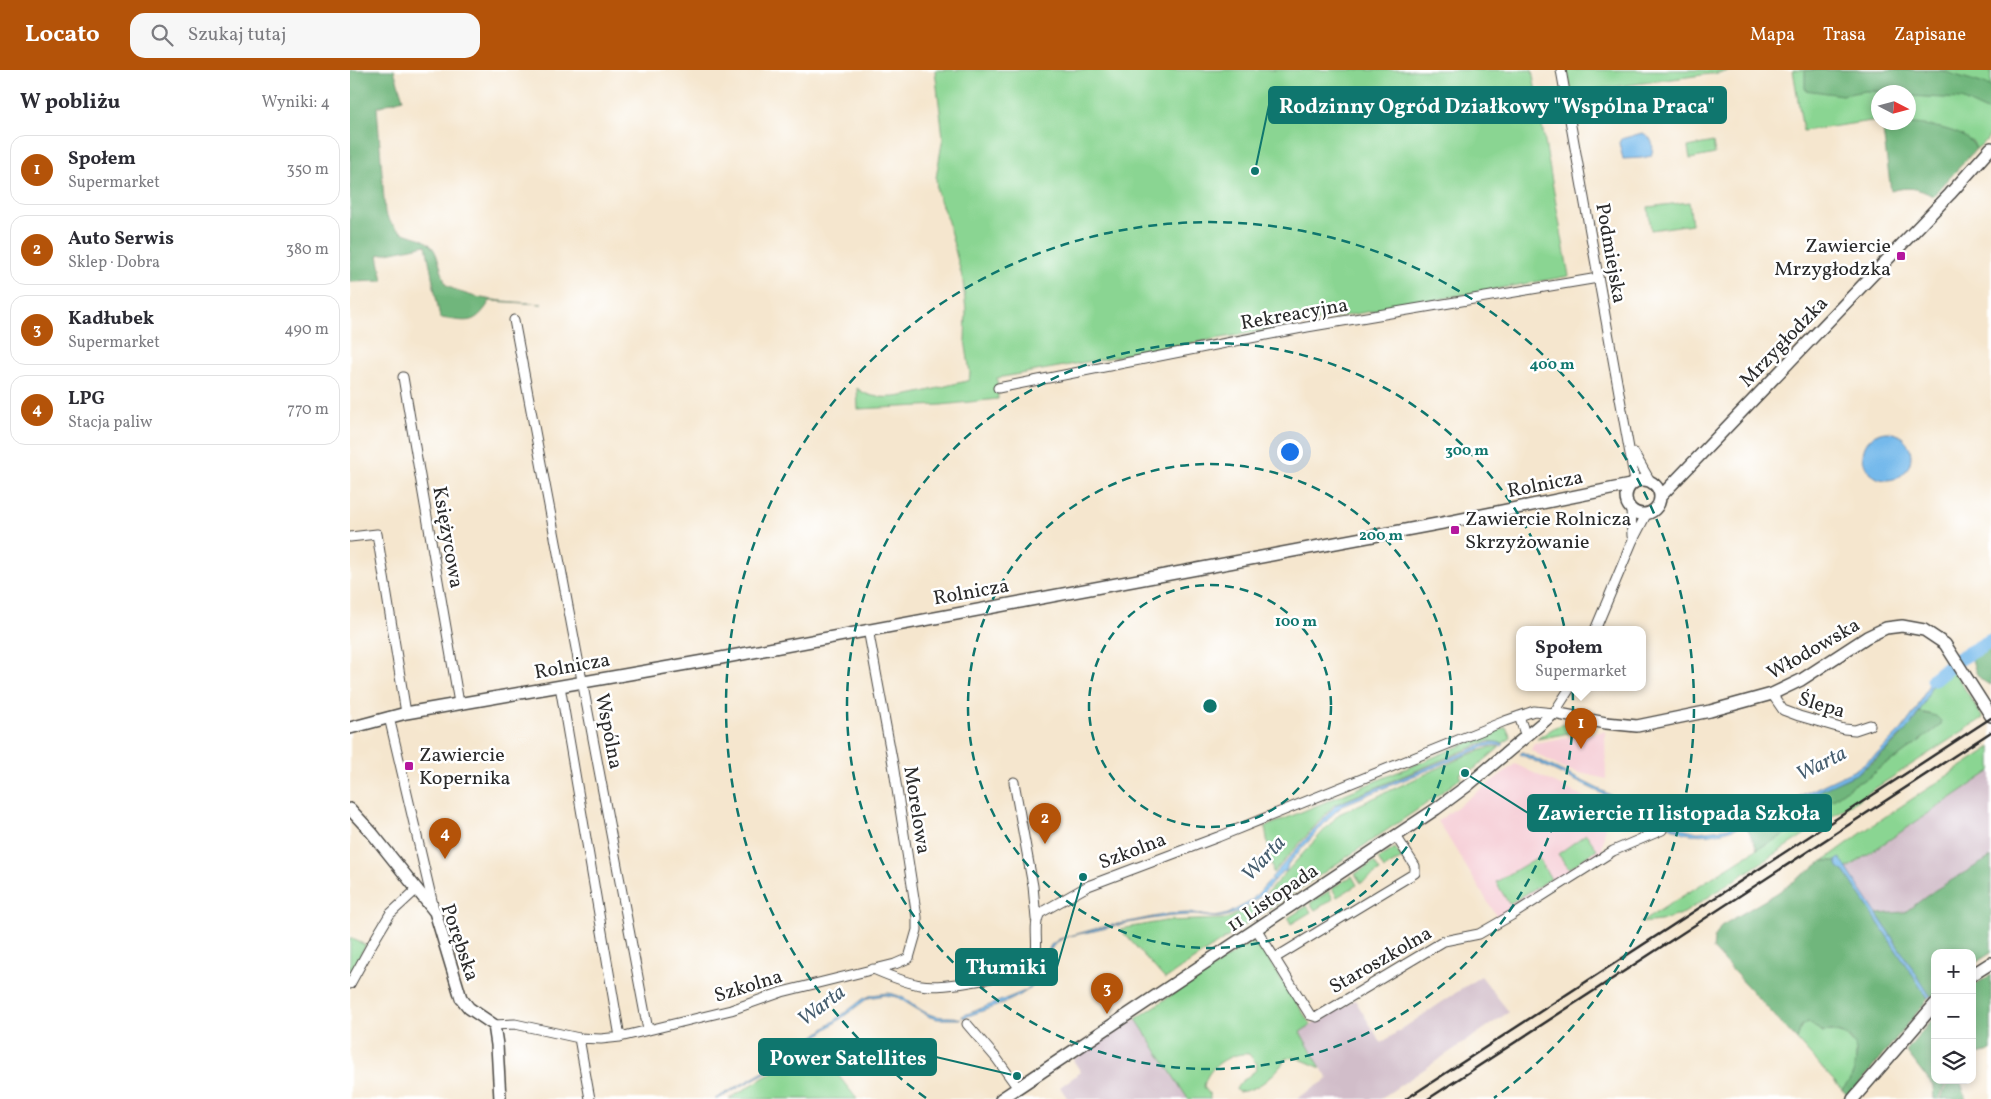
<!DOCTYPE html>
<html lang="pl">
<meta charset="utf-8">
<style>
body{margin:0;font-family:Vollkorn,serif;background:#f7f7f7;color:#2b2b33}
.controls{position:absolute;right:15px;bottom:15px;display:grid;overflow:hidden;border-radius:10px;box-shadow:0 2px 8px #0003}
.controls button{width:45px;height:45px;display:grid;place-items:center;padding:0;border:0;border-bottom:1px solid #e1e1e2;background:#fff;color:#2b2b33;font:25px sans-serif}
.compass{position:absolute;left:1521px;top:15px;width:45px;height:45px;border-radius:50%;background:#fff;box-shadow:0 2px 8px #0003;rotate:96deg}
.you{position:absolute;left:939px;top:381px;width:18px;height:18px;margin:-12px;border:4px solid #fff;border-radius:50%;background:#1a73e8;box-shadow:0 0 0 8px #1a73e833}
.badge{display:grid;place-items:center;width:32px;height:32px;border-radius:50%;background:#b45309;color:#fff;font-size:16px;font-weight:700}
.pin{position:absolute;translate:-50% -41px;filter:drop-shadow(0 1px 2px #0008)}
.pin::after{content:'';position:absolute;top:26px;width:18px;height:15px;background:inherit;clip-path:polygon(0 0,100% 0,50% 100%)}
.popup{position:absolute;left:1166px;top:556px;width:130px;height:65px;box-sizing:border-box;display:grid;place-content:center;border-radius:10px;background:#fff;filter:drop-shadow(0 1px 4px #0005);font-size:16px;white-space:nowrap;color:#7c7c81}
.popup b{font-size:19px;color:#2b2b33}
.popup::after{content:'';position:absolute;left:50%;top:100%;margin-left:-10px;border:10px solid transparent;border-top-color:#fff}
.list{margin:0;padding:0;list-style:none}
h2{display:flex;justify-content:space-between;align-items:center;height:65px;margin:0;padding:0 20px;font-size:21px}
h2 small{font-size:16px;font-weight:400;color:#7c7c81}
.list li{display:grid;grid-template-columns:32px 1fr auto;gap:15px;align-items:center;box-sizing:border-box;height:70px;margin:0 10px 10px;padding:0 10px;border:1px solid #e1e1e2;border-radius:15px}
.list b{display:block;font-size:19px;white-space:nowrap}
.list p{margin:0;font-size:16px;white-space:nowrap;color:#7c7c81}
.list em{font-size:16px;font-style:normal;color:#7c7c81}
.icon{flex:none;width:28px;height:28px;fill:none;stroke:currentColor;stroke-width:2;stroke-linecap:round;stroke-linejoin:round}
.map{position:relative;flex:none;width:1641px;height:1029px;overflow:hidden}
header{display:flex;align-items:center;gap:30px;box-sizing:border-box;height:70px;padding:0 25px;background:#b45309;color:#fff}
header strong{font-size:24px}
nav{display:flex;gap:28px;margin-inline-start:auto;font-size:18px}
.search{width:350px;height:45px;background:#f7f7f7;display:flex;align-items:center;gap:12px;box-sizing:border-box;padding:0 18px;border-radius:15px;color:#7c7c81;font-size:19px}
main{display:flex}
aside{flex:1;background:#fff}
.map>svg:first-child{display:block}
.built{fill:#f6cfd7}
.industrial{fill:#d1bdc9}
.green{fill:#8ad592;stroke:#5a805e}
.forest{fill:#6fb67c;stroke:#4d7054}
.water{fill:#75b9eb;stroke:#50728b}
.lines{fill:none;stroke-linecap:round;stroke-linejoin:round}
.river{stroke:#75b9eb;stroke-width:15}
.minor-casing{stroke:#494743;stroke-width:11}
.tertiary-casing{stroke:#494743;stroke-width:14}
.minor{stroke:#fff;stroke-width:9}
.tertiary{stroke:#fff;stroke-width:11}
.rail{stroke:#2b2b2b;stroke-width:2.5}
.ring{fill:none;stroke:#0f766e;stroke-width:2.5;stroke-dasharray:9 6}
.poi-dot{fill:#b5179e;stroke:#fff;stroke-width:2}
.labels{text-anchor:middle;stroke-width:5;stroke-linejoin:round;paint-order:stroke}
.poi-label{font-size:20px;fill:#2b2b2b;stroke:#fff;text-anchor:start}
.street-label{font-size:20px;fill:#2b2b2b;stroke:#fff}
.water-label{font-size:21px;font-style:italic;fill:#455d6e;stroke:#fff}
.centre{fill:#0f766e;stroke:#fff;stroke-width:2.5}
.ring-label{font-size:15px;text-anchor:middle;font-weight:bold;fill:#0f766e;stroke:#fff;stroke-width:5;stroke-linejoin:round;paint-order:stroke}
.leader{fill:none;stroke:#0f766e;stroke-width:2}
.callout-dot{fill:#0f766e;stroke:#fff;stroke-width:2}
.callout{fill:#0f766e;stroke:#0f766e;stroke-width:2}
.callout-label{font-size:21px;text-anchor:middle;font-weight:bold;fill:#fff}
</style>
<header>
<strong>Locato</strong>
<div class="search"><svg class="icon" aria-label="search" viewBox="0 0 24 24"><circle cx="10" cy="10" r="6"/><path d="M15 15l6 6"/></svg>Szukaj tutaj</div>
<nav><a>Mapa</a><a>Trasa</a><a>Zapisane</a></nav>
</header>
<main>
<aside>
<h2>W pobliżu<small>Wyniki: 4</small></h2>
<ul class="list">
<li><span class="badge">1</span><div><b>Społem</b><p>Supermarket</p></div><em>350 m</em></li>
<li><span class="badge">2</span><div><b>Auto Serwis</b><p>Sklep · Dobra</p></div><em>380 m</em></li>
<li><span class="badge">3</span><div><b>Kadłubek</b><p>Supermarket</p></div><em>490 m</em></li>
<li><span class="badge">4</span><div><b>LPG</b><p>Stacja paliw</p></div><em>770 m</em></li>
</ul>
</aside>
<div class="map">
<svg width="1641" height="1029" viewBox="0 0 1641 1029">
<rect width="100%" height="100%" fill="#fff"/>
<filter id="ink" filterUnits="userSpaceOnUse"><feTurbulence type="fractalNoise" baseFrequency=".02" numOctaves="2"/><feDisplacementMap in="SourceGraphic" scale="10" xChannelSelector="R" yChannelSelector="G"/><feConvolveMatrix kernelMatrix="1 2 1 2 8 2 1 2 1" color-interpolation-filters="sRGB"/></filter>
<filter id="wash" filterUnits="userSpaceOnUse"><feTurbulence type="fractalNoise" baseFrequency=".0096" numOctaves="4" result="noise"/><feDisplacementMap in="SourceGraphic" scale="20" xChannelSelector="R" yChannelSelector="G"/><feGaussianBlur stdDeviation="1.12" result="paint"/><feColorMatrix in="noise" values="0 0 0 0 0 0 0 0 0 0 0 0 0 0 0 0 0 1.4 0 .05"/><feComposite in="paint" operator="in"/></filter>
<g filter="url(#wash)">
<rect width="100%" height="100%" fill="#f5e6ce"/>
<path class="built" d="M1255,661L1256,709L1213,699L1181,680L1184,673Z
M1165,694L1257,738L1252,781L1147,847L1088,751Z"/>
<path class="industrial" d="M1641,701V787L1585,820L1555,842L1527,844L1496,799Z
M1131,906L1159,942L1030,1029H946L978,1009L949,962L1005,930L1031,973Z
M786,949L838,1029H718L710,1017L731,1002L723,990Z"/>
<path class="green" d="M585,0H1182L1219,206L647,308L648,329L591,335L508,339L507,318C530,340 585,317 613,312L619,310L620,303L615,270L616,241L613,211L598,152L587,122L586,108L593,67Z
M1217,0H1389L1234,21L1221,20Z
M1443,0H1641V63L1636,71L1626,79L1623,72L1593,59L1551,53L1558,52V22H1528V50L1453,61Z
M1363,72L1365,84L1340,89L1338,77Z
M1339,132L1342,154L1301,160L1298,137Z
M1601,597L1633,648L1334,843L1311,851L1290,853L1407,779L1432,766L1501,716L1518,708L1533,695L1548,687L1585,659L1580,644L1569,642L1583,612Z
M1217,653L1229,655L1230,661L1187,669L1205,657Z
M1156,657L1161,668L1153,673L1140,671L1132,673L984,735L923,803L915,757Z
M1141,677H1150L1122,701L1118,697L1109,705L1111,708L1073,736L815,909L770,859L815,851L877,849L908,833L989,744L1115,686Z
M1641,677V701L1496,799L1490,789L1486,791H1473L1524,754Z
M1236,764L1247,779L1219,799L1208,784Z
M1045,778L1052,788L1034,799L1028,789Z
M1188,787L1201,809L1159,834L1146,812Z
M1024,792L1030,801L1011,813L1005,804Z
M1002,806L1007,815L987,827L982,818Z
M979,821L983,829L965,840L960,833Z
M957,836L961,842L941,854L938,848Z
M0,868L16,875L0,903Z
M905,869L961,955L950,962L971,998L945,987L937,988C924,1005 910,1020 888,1022L886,1019L890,1013L906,1000L907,994L899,984C880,982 856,998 854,1017L860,1025V1029H838L786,949Z
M1458,952L1473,962L1482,961L1496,965L1506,976C1506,996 1506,1005 1492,1020L1447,970L1451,956Z
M465,976L507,1029H379Z"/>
<path class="forest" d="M0,0H44L53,29L27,37L35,143C51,174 67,159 82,177C88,183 92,205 96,215C124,232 159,231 192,234L140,231C124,257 117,251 90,248L76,175L28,185L33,211L0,212Z
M1455,0H1589L1641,16V43L1611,29L1559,26L1558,22L1515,21L1492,25L1455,20Z
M1532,53C1554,52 1617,55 1626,79L1583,126C1568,118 1558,116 1541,121Z
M1641,574V615C1625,609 1624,598 1621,583Z
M1569,642L1586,646L1591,651V655L1548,687L1533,695L1518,708L1501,716L1462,745L1459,729L1460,725C1475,716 1492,712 1506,704C1527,691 1558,663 1569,642Z
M1457,726L1458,747L1432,766L1407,779L1399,761L1393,755Z
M1641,787V883L1622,895V883H1585V924L1581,927L1527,844L1555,842L1585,820Z
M1473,791H1486L1488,797L1495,802L1578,929L1499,1027L1492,1020C1501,1010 1505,1002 1506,988C1507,971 1500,965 1483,961C1479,961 1475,962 1472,961C1467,959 1462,955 1458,952L1451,956L1447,970L1363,879L1364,869L1371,856L1427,823Z
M1641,905V981L1622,985V916Z
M1585,946V1010H1597L1589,1029H1584L1583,1016L1556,981Z
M1599,1010H1610L1616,1029H1591Z"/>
<path class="water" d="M1292,63C1302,66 1305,76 1301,86L1292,88L1273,89L1269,73L1271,69Z
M1513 386a24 24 0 1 1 48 0a24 24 0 1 1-48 0Z
M1641,568V574L1614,588L1611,584Z
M1599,594L1601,597L1583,612L1576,630L1561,655L1534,682L1506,704L1461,725L1459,729L1462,745L1458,747L1456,726C1418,742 1377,772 1334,763L1170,684L1172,682L1327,757L1348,762L1378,758L1403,748L1505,700L1527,684L1552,659L1566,640L1581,610Z
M1144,672L1154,674L1152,676L1144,675L1134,677L993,735L982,745L938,794L936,801L932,802L924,811L921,808L986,735L1134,674Z
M1490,788L1581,927L1578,929L1495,802L1488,797L1486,791Z
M920,810L923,812C911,827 895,841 876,846C861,850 853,844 839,845C806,846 772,854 740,862C730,864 719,865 710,870C702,875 698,883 695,892L694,890L701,875L709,869L748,858L818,844L840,843L865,847L878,844L901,831Z
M693,894L695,895C689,927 640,937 613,948L612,946L675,921L687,910Z
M537,923C559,926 562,937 579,944C590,949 602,945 611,949H588L580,947L547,927L535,925L518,928L429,995L368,1029H365L428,994L513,929L522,925Z"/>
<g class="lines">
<path class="river" d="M1584,609L1607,590L1641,571"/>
</g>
</g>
<g filter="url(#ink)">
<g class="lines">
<defs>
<path id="minor" d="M1211,0L1285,412
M164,250L298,960
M53,307L109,633
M648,318L957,257L1248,208
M1284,383L1300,411
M1281,439L1282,466
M0,467L27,464L56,643
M1245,560L1282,472L1297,443
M210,616L270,967
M1422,624L1433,640L1449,646L1494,659L1505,660L1520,655
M1169,646L1176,667
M39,647L84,839
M664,712L683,816L686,849
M907,860L960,945L967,947L1094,871L1129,864L1162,845L1263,781L1312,760
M925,888L1065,803V796L1046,766
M523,899C538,905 555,913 571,915C592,919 668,907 682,891C692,879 681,857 690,843L738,816L868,767L1155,651L1184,641L1204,643L1220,618
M0,914L22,874L40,844L67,819
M617,954L647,989L668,1018
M144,955L165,954L229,968L251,969L270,967L381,940L432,922L545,894L559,888L567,860V847L543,694L518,559
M229,968L240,1029"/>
<path id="tertiary" d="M1276 427a17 17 0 1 1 34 0a17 17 0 1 1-34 0Z
M1310,427L1600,124L1641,78
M0,658L56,643L371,588L1098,452L1280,415
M0,739L22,763L85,842L111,928L119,938L144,955L147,975L150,1029
M1622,905L1641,893
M651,1029L1086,739L1117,716L1204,643L1256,653L1287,656L1360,641L1422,624L1451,610L1517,567L1536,558L1552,556L1574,560L1595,574L1641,646
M1503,1029L1585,934"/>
</defs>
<use href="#minor" class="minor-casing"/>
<use href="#tertiary" class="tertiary-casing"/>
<use href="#minor" class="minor"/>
<use href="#tertiary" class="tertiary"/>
<path class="rail" d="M1056,1029L1641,648
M1078,1029L1641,662"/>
</g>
</g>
<g class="ring">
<circle cx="860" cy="636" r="121"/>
<circle cx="860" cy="636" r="242"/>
<circle cx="860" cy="636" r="363"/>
<path d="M576 1028A484 484 0 1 1 1144 1028"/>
</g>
<g class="poi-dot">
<rect x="1546" y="181" width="10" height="10" rx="2.5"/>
<rect x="1100" y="455" width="10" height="10" rx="2.5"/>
<rect x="54" y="691" width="10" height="10" rx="2.5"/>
</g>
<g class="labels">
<g class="poi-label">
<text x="1541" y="182" text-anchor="end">Zawiercie<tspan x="1541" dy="23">Mrzygłodzka</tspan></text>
<text x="1115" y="455">Zawiercie Rolnicza<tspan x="1115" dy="23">Skrzyżowanie</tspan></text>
<text x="69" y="691">Zawiercie<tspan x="69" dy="23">Kopernika</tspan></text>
</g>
<g class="street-label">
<text transform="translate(1262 183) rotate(80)" y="7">Podmiejska</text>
<text transform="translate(944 243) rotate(-10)" y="7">Rekreacyjna</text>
<text transform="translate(1433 271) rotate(-46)" y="7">Mrzygłodzka</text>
<text transform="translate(1195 413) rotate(-11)" y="7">Rolnicza</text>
<text transform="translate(99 467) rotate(80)" y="7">Księżycowa</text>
<text transform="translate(621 521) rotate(-10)" y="7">Rolnicza</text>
<text transform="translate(1463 578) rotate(-30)" y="7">Włodowska</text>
<text transform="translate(222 595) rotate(-10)" y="7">Rolnicza</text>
<text transform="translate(1472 634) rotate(17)" y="7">Ślepa</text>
<text transform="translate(260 661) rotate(79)" y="7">Wspólna</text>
<text transform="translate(568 740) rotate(81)" y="7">Morelowa</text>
<text transform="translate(782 780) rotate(-21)" y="7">Szkolna</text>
<text transform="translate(922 827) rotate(-34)" y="7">11 Listopada</text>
<text transform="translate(111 872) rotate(71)" y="7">Porębska</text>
<text transform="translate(1030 889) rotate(-30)" y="7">Staroszkolna</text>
<text transform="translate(398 915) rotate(-17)" y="7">Szkolna</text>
</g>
<g class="water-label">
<text transform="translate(1471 693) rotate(-27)" y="7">Warta</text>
<text transform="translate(913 788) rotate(-47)" y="7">Warta</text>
<text transform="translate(471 935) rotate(-37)" y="7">Warta</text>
</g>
</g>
<circle cx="860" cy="636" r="8" class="centre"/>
<g class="ring-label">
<text x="1202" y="299">400 m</text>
<text x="1117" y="385">300 m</text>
<text x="1031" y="470">200 m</text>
<text x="946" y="556">100 m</text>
</g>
<path class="leader" d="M905 101L919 35M1115 703L1178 743M733 807L707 897M667 1006L586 987"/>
<g class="callout-dot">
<circle cx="905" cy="101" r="5"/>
<circle cx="1115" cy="703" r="5"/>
<circle cx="733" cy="807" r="5"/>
<circle cx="667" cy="1006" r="5"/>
</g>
<g class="callout">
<rect x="919" y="17" width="457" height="36" rx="5"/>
<rect x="1178" y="725" width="303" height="36" rx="5"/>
<rect x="606" y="879" width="101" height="36" rx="5"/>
<rect x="409" y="969" width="177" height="36" rx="5"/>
</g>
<g class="callout-label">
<text x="1147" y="43">Rodzinny Ogród Działkowy "Wspólna Praca"</text>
<text x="1329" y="750">Zawiercie 11 listopada Szkoła</text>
<text x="656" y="904">Tłumiki</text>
<text x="498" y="995">Power Satellites</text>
</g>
</svg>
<div class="controls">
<button>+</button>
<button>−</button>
<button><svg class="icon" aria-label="layers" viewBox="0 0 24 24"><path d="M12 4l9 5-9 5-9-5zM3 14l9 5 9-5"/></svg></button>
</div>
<svg class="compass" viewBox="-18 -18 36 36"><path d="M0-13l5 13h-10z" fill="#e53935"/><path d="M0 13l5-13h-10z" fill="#7c7c81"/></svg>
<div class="you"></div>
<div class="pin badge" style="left:1231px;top:679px">1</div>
<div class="popup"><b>Społem</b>Supermarket</div>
<div class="pin badge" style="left:695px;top:774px">2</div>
<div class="pin badge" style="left:757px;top:944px">3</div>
<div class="pin badge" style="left:95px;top:789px">4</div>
</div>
</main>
